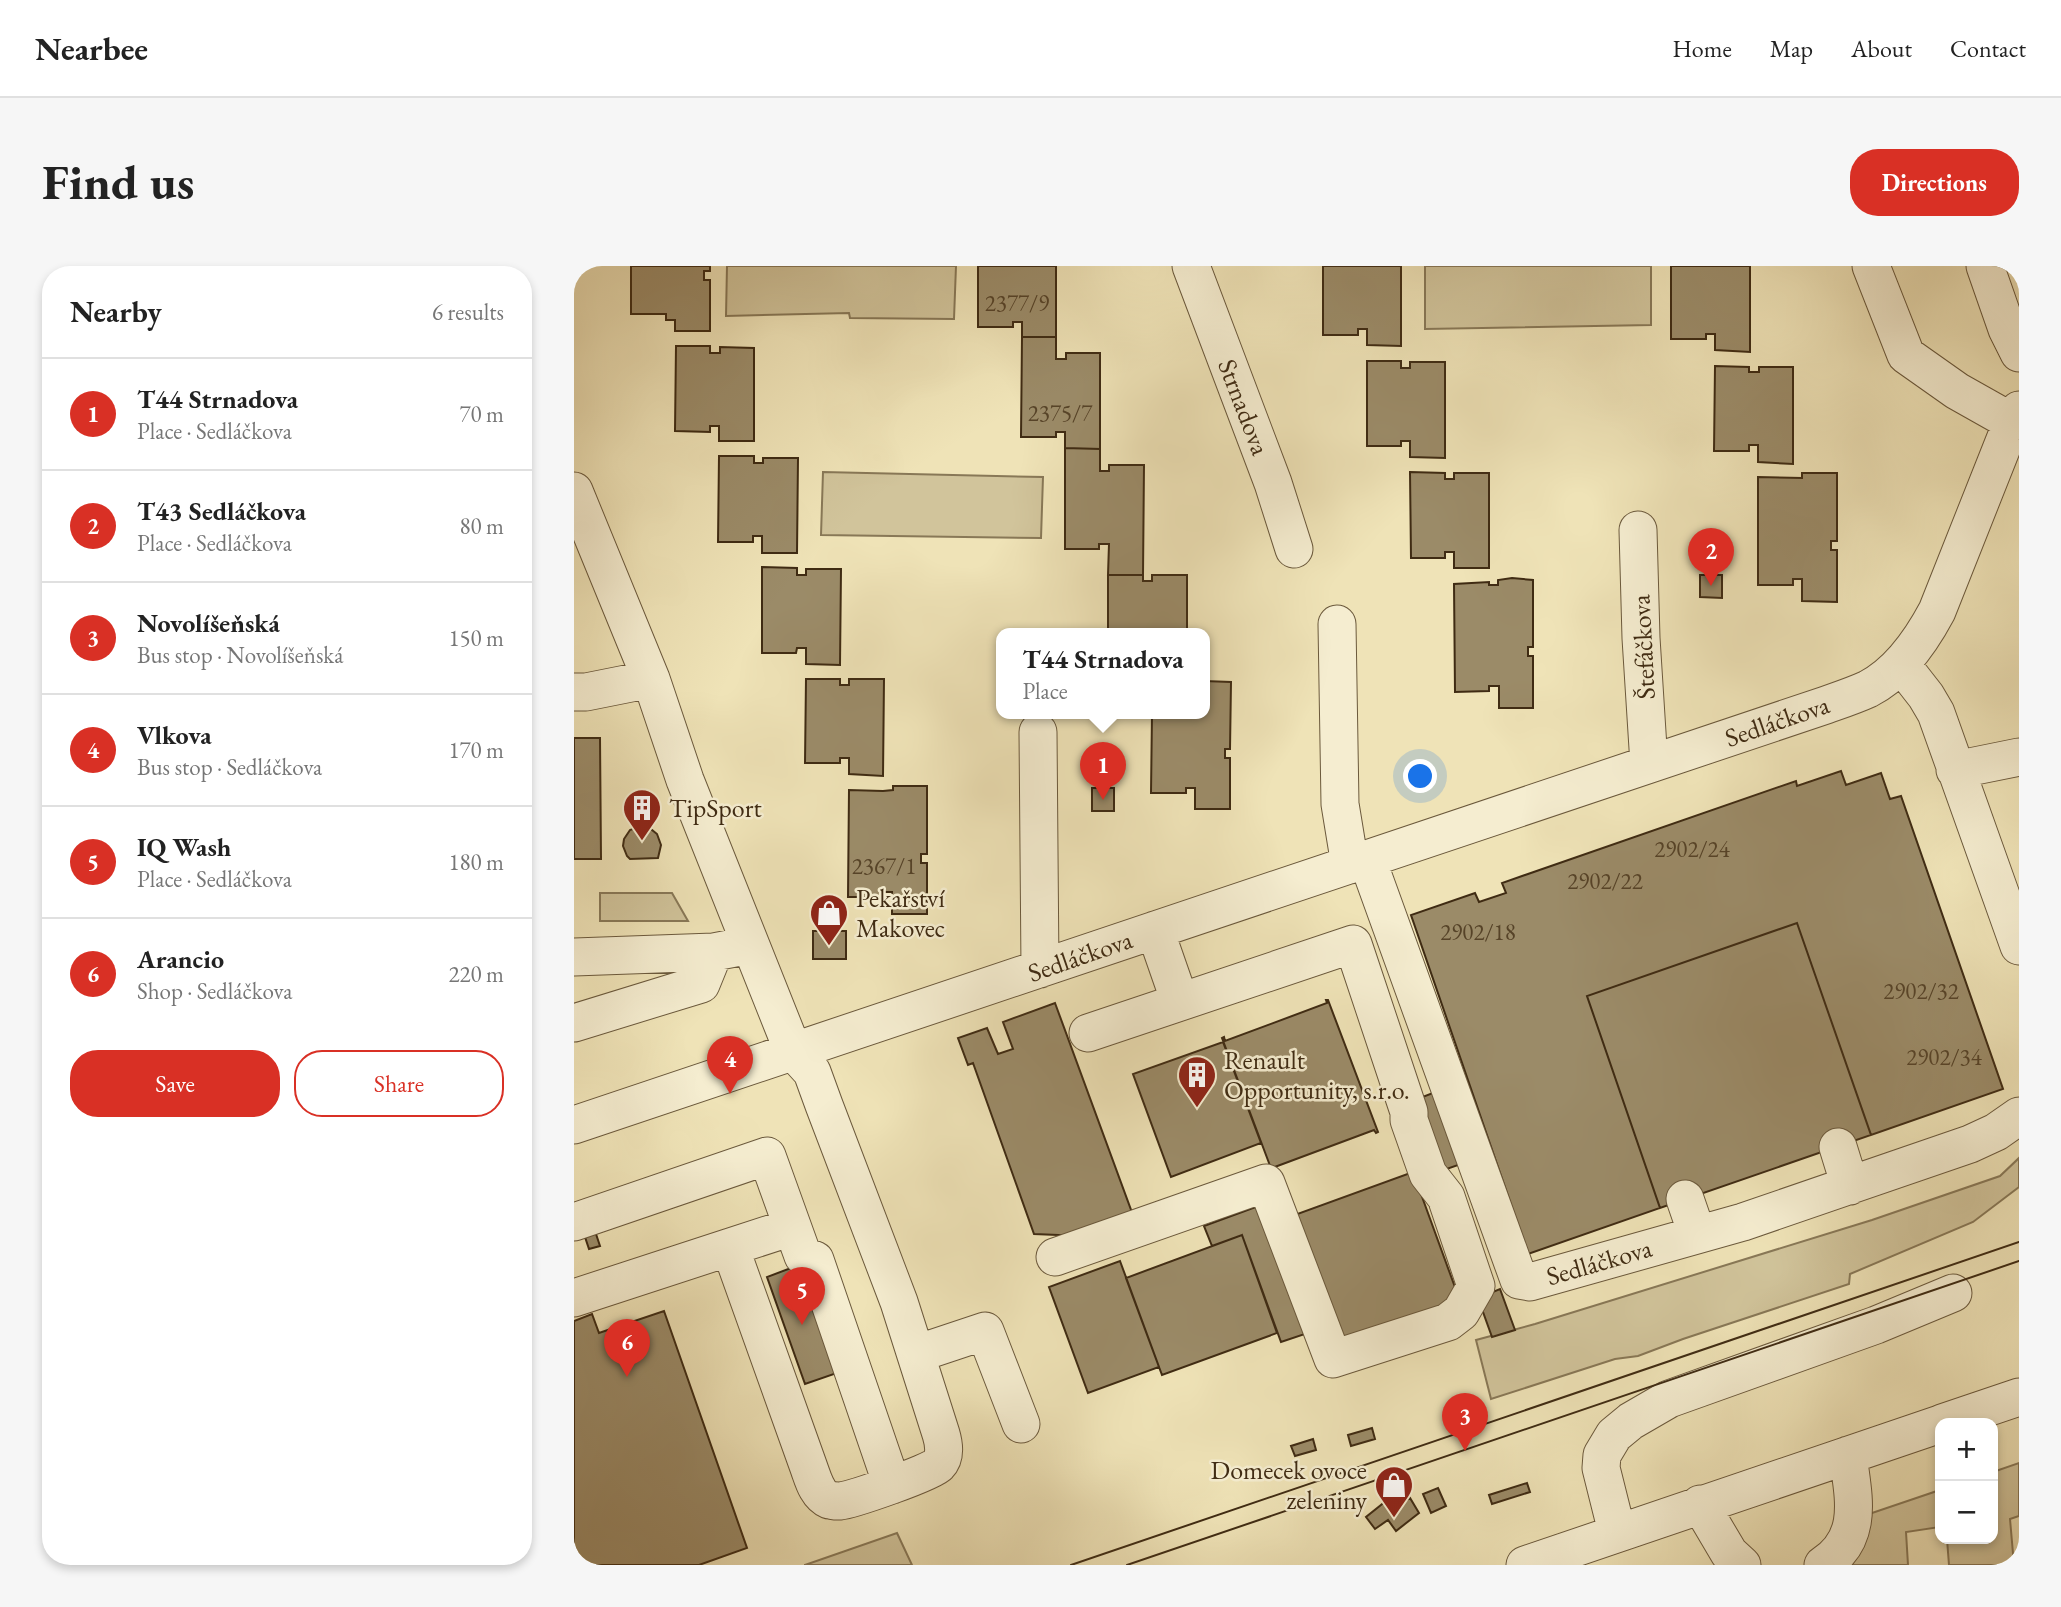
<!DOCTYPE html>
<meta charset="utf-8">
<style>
body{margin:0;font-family:"EB Garamond",serif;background:#f6f6f6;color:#222}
.controls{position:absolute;right:21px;bottom:21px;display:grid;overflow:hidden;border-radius:14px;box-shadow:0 4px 10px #0003}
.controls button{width:63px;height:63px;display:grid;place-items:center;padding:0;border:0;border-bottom:2px solid #e0e0e0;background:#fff;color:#222;font:35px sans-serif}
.you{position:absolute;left:847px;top:511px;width:24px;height:24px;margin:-18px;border:5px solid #fff;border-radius:50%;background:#1a73e8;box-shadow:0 0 0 10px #1a73e833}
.badge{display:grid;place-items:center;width:46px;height:46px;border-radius:50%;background:#d93025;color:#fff;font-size:23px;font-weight:700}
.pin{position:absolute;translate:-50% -58px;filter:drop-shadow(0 2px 4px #0008)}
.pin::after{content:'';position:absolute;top:37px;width:24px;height:21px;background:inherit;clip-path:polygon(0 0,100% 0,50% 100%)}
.popup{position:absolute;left:422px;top:362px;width:214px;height:91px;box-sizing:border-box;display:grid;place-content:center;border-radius:14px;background:#fff;filter:drop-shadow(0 2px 5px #0005);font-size:23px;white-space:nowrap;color:#767676}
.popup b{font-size:26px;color:#222}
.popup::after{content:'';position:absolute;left:50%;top:100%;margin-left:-14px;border:14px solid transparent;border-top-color:#fff}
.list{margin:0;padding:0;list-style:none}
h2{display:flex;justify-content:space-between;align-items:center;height:91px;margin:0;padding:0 28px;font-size:30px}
h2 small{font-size:23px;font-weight:400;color:#767676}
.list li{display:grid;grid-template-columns:46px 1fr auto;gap:21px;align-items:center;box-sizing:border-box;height:112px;padding:0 28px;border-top:2px solid #e0e0e0}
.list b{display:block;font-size:26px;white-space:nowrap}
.list p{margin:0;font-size:23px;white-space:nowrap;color:#767676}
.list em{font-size:23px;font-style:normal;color:#767676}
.actions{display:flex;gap:14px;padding:21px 28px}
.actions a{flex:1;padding:16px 0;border:2px solid #d93025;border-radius:28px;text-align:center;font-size:24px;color:#d93025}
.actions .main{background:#d93025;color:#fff}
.map{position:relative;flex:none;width:1445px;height:1299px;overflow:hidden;border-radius:28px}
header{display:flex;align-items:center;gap:42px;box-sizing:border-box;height:98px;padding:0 35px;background:#fff;border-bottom:2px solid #e0e0e0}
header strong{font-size:33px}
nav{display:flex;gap:38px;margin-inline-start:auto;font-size:24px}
.intro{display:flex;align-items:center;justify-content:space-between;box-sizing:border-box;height:168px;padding:0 42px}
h1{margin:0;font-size:49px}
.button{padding:18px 32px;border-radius:28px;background:#d93025;color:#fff;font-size:24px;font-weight:700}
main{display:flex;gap:42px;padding:0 42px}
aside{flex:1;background:#fff;border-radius:28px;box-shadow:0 4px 10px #0003}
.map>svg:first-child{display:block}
.green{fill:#d1c49b;stroke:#887857;stroke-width:2}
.building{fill:#9b8b68;stroke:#3f2b13;stroke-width:2}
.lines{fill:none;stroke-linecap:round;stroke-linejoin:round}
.minor-casing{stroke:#6b593c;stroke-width:39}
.minor{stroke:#f5edd0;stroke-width:37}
.tram{stroke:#3f2b13;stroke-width:2}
.labels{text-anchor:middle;stroke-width:5;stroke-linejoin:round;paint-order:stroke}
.number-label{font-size:23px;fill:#564328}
.street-label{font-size:26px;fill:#3f2b13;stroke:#f5edd0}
.poi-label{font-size:26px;fill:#3f2b13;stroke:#f5edd0;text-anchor:start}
</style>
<header>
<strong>Nearbee</strong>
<nav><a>Home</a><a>Map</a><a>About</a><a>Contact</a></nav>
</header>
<div class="intro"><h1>Find us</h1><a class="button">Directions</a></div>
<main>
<aside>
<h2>Nearby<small>6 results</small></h2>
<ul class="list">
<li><span class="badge">1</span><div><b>T44 Strnadova</b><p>Place · Sedláčkova</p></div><em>70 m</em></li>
<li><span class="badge">2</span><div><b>T43 Sedláčkova</b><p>Place · Sedláčkova</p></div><em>80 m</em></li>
<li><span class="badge">3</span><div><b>Novolíšeňská</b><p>Bus stop · Novolíšeňská</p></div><em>150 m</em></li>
<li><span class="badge">4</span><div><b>Vlkova</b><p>Bus stop · Sedláčkova</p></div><em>170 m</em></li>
<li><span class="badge">5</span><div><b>IQ Wash</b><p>Place · Sedláčkova</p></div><em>180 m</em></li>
<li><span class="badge">6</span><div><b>Arancio</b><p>Shop · Sedláčkova</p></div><em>220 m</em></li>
</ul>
<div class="actions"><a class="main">Save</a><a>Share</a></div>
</aside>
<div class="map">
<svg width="1445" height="1299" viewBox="0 0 1445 1299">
<rect width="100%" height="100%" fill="#efe3b7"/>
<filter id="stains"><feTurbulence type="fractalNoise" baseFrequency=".00286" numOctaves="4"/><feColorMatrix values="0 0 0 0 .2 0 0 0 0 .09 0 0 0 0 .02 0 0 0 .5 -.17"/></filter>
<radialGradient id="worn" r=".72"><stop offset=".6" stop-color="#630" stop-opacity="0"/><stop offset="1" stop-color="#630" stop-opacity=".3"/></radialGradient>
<path class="green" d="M153,0H382L380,53L276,52L275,47L152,50Z
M851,0H1077V59L851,63Z
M249,206L469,211L467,272L247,269Z
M26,627H98L114,655H26Z
M1445,892V921L1399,956L1276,1008L1275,1018L1109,1073L1064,1090L1041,1093L917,1133L902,1074L961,1058L1298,954L1426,910Z
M1445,1197V1250L1436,1253L1440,1299H1375L1373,1273H1419V1206Z
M1366,1224V1261L1332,1266L1334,1299H1272L1289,1250Z
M323,1267L338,1299H230H231Z"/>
<path class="building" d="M57,0H136V5H130V14H136V65H101V54H92V48H57Z
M404,0H482V71H448V56H439V61H404Z
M749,0H827V80L793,79V63H784V69H749Z
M1097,0H1176V86L1141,84V68H1132V73H1097Z
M448,71H482V93H492V87H526V183L491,182V166H482V171H447Z
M102,80H136V87H146V81L180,82V175H145V160H136V166L101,165Z
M793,95H827V102H836V96H871V192L836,191V175H827V180H793Z
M1141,100L1175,101V106H1185V101H1219V198L1184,196V179H1175V185H1140Z
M491,182L526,183V205H535V199H570L569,309H534L535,278H525V283H491Z
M145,190H180V197H189V192H224L223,287H188V270H179V276H144Z
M836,206L871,207V213H880V207H915V302H880V286H871V292H837Z
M1228,207H1263V275H1257V284H1263V336L1228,335V313H1219V319H1184V211L1228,212Z
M188,301L223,302V309H232V303H267L266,399L232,398V382H223L222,387H188Z
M534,309H569V315H578V309H613V368H534Z
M1126,309H1148V332L1126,331Z
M938,312L959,314V381H954V390H959V442H925V420H915V425L881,426L880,318L915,316V319H924V314Z
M232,413H266V419H275V413H310L309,510L275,508V492H266V497H231Z
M630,415L657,416L656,483H651V492H656V543H621V522H612V527H577L578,448H630Z
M0,472H26L27,593H0Z
M1267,505L1272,519L1307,507L1316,533L1327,530L1429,823L1297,869L1223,657L1013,730L1086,942L954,988L837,649L901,627L905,636L932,627L928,617L1222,515L1223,520Z
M319,520H353V588H347V597H353V648H318V626H309V631H274L275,524L309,525L319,524Z
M518,522H540V545H518Z
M64,561L78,564L83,568L87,579L84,592L56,593L53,590L49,580L50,573L56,564Z
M1223,657L1297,869L1086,942L1013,730Z
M239,665H272V693H239Z
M752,734H754L804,866L802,867L800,864L698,902V905L648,772L650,771L651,775L753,737Z
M481,737L560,952L509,970L460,968L399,797L394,799L384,772L413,762L424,788L439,783L429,756Z
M649,776L687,877L597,911L559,808Z
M864,825L890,897L864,906L838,835Z
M839,906L886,1035L761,1078L715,951Z
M687,939L734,1067L707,1076L668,969L638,980L630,960Z
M19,959L26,980L15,983L8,962Z
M668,969L703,1067L588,1109L552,1012Z
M546,995L585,1101L514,1127L475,1021Z
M225,999L263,1107L231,1118L193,1011Z
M926,1023L941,1064L918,1071L904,1032Z
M90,1045L173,1282L125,1299H0V1055L18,1048L25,1067Z
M798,1162L801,1173L777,1180L774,1169Z
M739,1173L742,1184L721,1190L717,1180Z
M953,1217L956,1226L918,1238L915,1229Z
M864,1222L872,1240L857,1247L849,1228Z
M817,1231L823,1240L836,1232L845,1247L822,1265L814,1254L801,1263L792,1251Z"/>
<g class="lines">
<defs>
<path id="minor" d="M617,0L699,217L720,283
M1297,0L1332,89L1383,125L1438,156
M1411,0L1433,63L1445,87
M0,225L77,413L111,514L219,785L238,806L250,839L325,1036L367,1168C370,1178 372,1191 364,1199C358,1206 278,1234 266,1235C264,1236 257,1234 255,1234C243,1229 239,1213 235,1202L156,981L0,1032
M1064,264L1067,372L1075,498
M763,358L766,538L776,599
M1327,398L1352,430L1362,447L1445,680
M0,426H12L77,413
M464,466L466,703
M1381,504L1445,491
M793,593L945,1014L956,1016L1169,956L1396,878L1422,866L1445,850
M581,664L606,736
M0,691L140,686L176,679
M0,757L127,718L140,686
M0,859L1252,439C1266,434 1281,429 1294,423C1325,407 1347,375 1363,345L1438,156L1445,144
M1264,881L1276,920
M1111,933L1123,968
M0,956L193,890L229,990
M156,981L218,961
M481,991L692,917L759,1093L874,1056L887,1046L902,1020L872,931L854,908L835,854V846L779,678L514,767
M241,994L318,1219
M342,1088L411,1065L447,1158
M1368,1157L1445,1131
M1126,1238L1155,1287L1168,1299
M1043,1266L1027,1202L1028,1189L1040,1169L1057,1155L1095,1133L1302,1059L1379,1027
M951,1299L1366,1158
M1249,1299C1291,1272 1279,1230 1274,1189"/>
</defs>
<use href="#minor" class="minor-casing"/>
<use href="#minor" class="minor"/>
<path class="tram" d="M497,1299L1445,976
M553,1299L1445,995"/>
</g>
<defs>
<symbol id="building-pin" viewBox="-11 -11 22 30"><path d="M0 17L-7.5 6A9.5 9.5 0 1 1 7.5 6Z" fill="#8f2418" stroke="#f5edd0"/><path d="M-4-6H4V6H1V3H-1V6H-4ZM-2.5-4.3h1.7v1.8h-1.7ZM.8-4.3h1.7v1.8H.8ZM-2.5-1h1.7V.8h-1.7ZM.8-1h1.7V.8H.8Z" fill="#fff"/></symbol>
<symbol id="shop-pin" viewBox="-11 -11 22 30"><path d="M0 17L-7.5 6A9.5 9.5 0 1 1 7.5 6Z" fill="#8f2418" stroke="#f5edd0"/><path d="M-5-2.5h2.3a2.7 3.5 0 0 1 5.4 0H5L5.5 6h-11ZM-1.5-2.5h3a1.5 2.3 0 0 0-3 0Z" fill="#fff"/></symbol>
</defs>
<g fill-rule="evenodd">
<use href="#building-pin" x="46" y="520" width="44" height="60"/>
<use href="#shop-pin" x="233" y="625" width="44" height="60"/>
<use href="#building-pin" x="601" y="787" width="44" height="60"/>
<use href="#shop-pin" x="798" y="1197" width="44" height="60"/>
</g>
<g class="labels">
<g class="number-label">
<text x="443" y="45">2377/9</text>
<text x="486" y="155">2375/7</text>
<text x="1118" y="591">2902/24</text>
<text x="310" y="608">2367/1</text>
<text x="1031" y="623">2902/22</text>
<text x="904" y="674">2902/18</text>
<text x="1347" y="733">2902/32</text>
<text x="1370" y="799">2902/34</text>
</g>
<g class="street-label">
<text transform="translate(670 141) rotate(69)" y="9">Strnadova</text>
<text transform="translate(1069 381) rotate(-93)" y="9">Štefáčkova</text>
<text transform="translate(1203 455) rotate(-19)" y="9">Sedláčkova</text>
<text transform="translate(506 690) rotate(-19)" y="9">Sedláčkova</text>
<text transform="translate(1025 996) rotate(-16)" y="9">Sedláčkova</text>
</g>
<g class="poi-label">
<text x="95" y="551">TipSport</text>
<text x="282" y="641">Pekařství<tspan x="282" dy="30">Makovec</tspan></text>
<text x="650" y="803">Renault<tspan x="650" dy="30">Opportunity, s.r.o.</tspan></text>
<text x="793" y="1213" text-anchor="end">Domecek ovoce<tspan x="793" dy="30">zeleniny</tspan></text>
</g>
</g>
<rect width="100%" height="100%" filter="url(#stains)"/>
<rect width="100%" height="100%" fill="url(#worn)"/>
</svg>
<div class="controls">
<button>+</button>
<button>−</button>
</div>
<div class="you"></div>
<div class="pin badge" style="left:529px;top:534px">1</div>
<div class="popup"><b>T44 Strnadova</b>Place</div>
<div class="pin badge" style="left:1137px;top:320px">2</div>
<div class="pin badge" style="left:891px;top:1185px">3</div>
<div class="pin badge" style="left:156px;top:828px">4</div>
<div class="pin badge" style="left:228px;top:1059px">5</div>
<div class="pin badge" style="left:53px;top:1111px">6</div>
</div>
</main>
